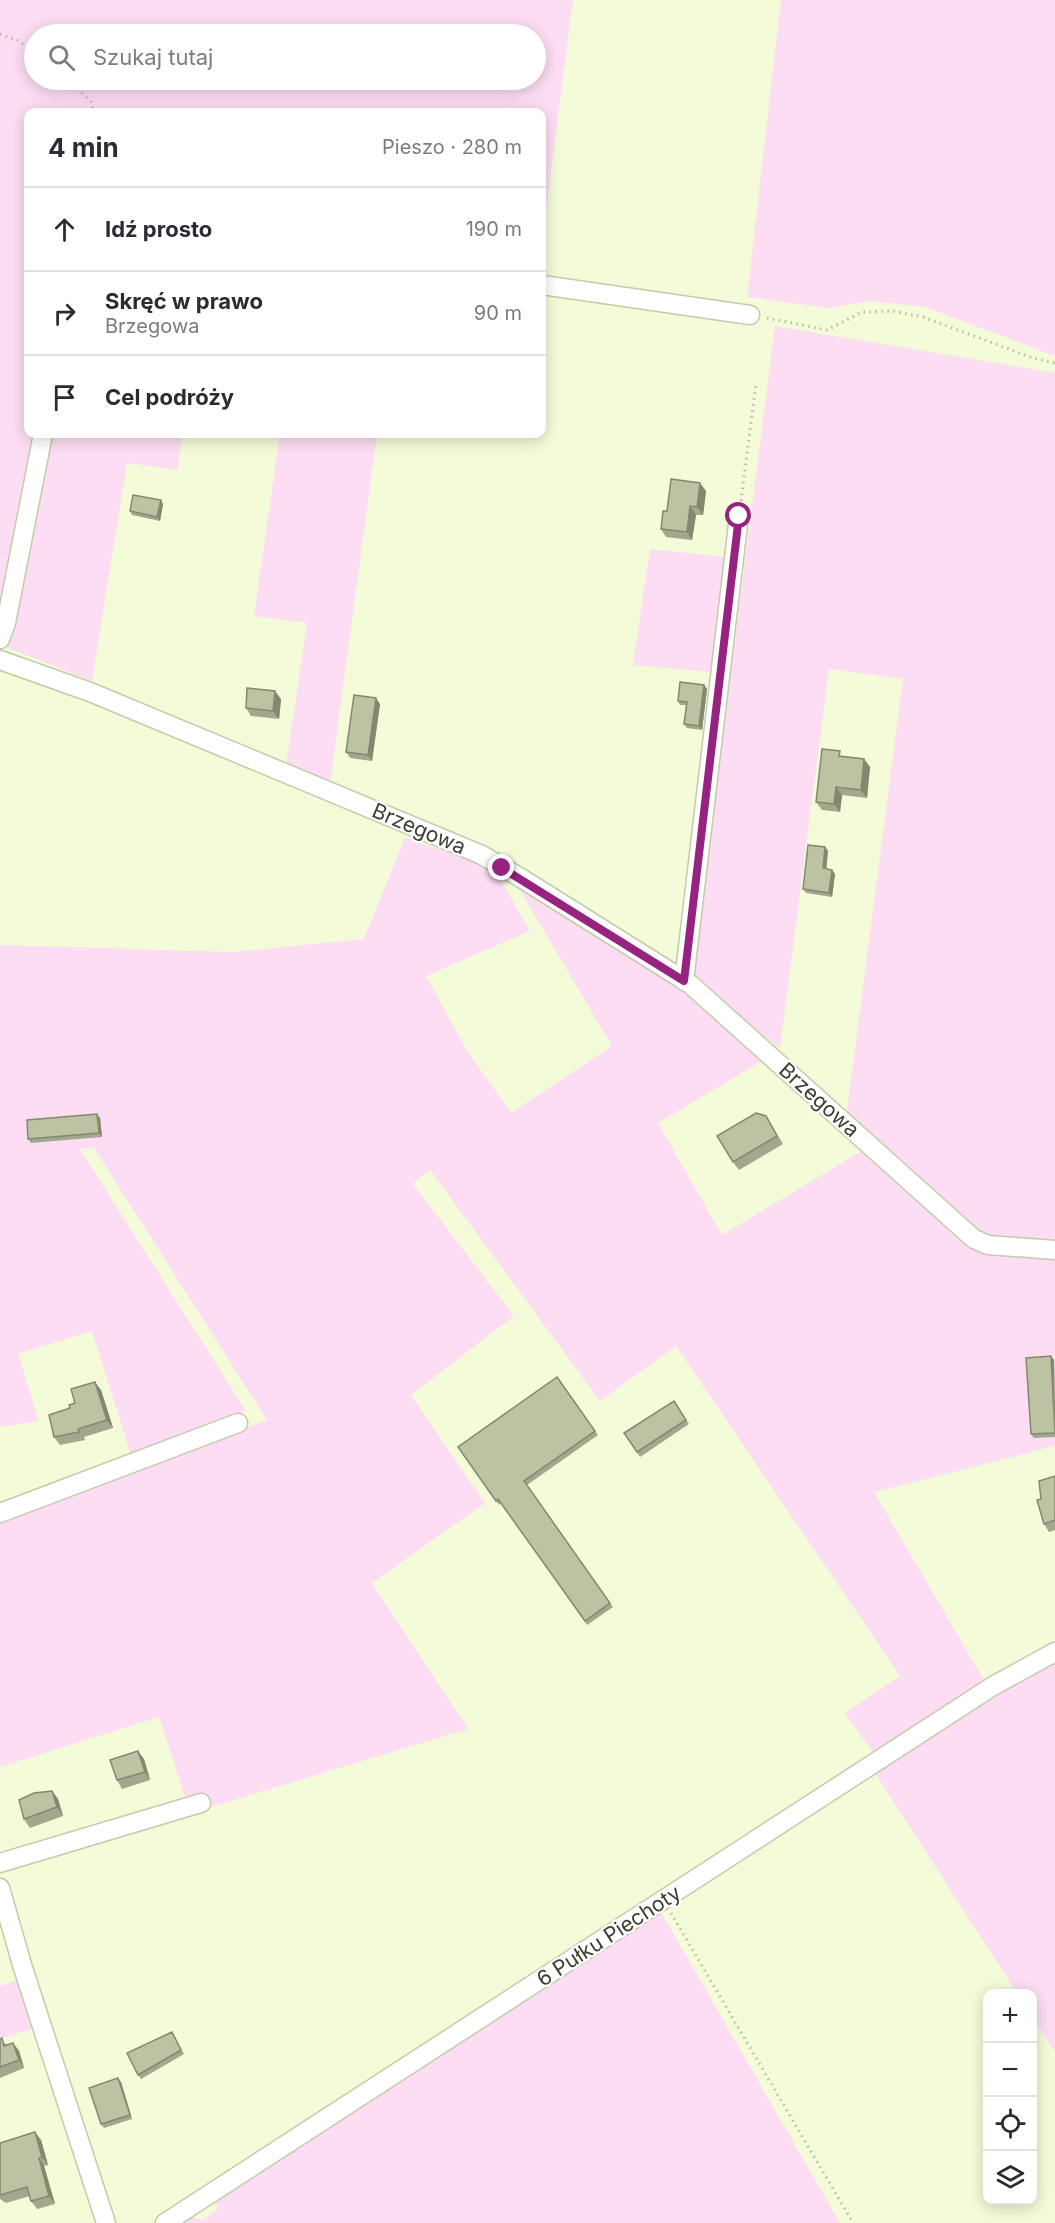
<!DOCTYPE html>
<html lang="pl">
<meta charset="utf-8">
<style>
body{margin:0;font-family:Inter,sans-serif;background:#f7f7f7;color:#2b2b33}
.controls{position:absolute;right:18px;bottom:18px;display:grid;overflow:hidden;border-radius:12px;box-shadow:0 3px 15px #0003}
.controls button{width:54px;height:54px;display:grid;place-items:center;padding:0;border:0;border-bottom:2px solid #e1e1e2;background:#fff;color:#2b2b33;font:30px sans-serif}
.stop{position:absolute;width:18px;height:18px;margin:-14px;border:4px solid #972380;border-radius:50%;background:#fff}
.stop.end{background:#972380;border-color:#fff;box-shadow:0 2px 6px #0008}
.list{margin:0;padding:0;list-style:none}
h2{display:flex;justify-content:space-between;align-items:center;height:78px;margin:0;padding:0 24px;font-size:26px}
h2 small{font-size:20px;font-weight:400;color:#7c7c81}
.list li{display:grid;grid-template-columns:39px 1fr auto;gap:18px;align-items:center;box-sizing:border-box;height:84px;padding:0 24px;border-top:2px solid #e1e1e2}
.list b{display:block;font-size:22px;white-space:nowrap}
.list p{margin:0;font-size:20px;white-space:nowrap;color:#7c7c81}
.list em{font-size:20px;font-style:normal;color:#7c7c81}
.icon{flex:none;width:33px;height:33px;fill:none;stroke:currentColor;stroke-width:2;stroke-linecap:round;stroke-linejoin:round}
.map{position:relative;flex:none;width:1055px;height:2223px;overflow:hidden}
.search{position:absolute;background:#fff;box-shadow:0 3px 15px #0003;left:24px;top:24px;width:522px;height:66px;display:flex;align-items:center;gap:15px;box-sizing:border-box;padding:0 21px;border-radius:33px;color:#7c7c81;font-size:22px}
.panel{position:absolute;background:#fff;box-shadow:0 3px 15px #0003;left:24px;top:108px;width:522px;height:330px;border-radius:12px}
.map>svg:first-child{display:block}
.green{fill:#fdddf3;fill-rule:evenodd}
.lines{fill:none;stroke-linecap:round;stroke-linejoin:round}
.minor-casing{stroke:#c4cbab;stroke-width:21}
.path{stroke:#b7bda2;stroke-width:3;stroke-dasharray:1.5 4.5;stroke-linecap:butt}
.minor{stroke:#fff;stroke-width:18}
.wall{fill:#a1a88b}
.shaded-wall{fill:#838871}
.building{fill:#bbc3a2;stroke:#838871;stroke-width:1.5}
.route{stroke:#972380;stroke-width:8}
.labels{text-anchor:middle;stroke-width:4.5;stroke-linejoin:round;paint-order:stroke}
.street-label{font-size:21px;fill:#3b3e31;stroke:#fff}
</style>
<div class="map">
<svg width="1055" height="2223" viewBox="0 0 1055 2223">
<rect width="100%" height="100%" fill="#f3fbd9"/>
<path class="green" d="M0,0H573L542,242V112H28V434H36L0,602ZM34,34H536V80H34Z
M781,0H1055V356L925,307L870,301L828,308L747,297Z
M775,326L1055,373V1245L988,1239L847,1111L903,679L829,669L780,1048L692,978Z
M49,434H182L178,470L127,463L92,681L8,648L3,639Z
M280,434H377L330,784L286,766L307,623L254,616Z
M650,549L725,557L711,672L633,665Z
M405,838L485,865L496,872L530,931L426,976L466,1049L511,1113L612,1046L515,882L704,1006L765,1059L658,1123L722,1235L865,1149L985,1255L1055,1260V1446L874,1492L984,1680L874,1754L845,1713L900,1676L676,1346L600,1401L430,1170L413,1184L514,1316L411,1395L485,1503L372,1583L468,1729L211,1807L205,1793L186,1800L159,1717L0,1767V1521L267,1420L94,1148L80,1149L246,1411L131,1455L92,1331L18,1354L39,1421L0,1427V945L234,952L364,939Z
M1055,1660V2052L1033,2017L1032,1994L1017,1993L875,1773L1021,1676Z
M661,1912L840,2223H181L190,2217L203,2220L218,2209L214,2201Z
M23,1978L38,2027L0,2039V1986Z"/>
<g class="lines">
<defs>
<path id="minor" d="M542,285L750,315
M0,639L6,623L43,434
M0,660L90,692L482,855L521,878L690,984L974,1239L988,1245L1055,1250
M684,981L739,516
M0,1513L238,1423
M0,1863L201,1803
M0,1888L23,1968L106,2223
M165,2223L993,1686L1055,1652"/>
</defs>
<use href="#minor" class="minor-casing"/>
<path class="path" d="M0,34L17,40L34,52
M69,80L91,102L94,112
M767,318L827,330L862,312L893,311L923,317L1033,358L1055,363
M741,501L756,383
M671,1913L853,2223"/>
<use href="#minor" class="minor"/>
</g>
<path class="wall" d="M706,491L703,515H696L692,540L666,537L661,529L667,511Z
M163,504L160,521L132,515L130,511Z
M704,685L707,689L702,730L687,728L684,724L686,705H680L678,701Z
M281,699L279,719L251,716L246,708Z
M380,704L372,761L350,758L346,752Z
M844,757L864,759L870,767L867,798L842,795L840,812L822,810L816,802Z
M825,847L828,851L826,869L832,870L835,874L832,897L806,893L803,889Z
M97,1114L100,1118L102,1137L31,1143L28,1139Z
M771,1124L783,1144L739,1170L733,1162Z
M1054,1360L1055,1437L1034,1438L1031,1434Z
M557,1377L598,1435L527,1485L613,1607L587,1625L501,1503L499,1505L458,1447Z
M101,1390L113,1428L84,1437L85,1440L60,1445L54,1437L70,1408L75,1403Z
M674,1401L689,1424L640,1457L624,1433Z
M1055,1476V1530L1049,1532L1044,1524L1041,1499Z
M144,1759L150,1780L122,1789L117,1780Z
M52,1791L58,1799L63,1816L30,1828L24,1819Z
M172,2032L184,2054L141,2079L138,2075Z
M0,2039L7,2045L13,2043L19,2051L24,2068L0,2078Z
M121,2082L132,2119L104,2128L101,2124Z
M41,2140L48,2165L44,2166L55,2204L37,2209L31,2201L30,2196L6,2203L0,2199V2143Z"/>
<path class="shaded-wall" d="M700,483L706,491L703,515L697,507Z
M161,500L163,504L160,521L157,517Z
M690,506L696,515L692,540L687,532Z
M704,685L707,689L702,730L699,726Z
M275,691L281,699L279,719L273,711Z
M376,698L380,704L372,761L368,755Z
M864,759L870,767L867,798L861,790Z
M836,787L842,795L840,812L834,804Z
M825,847L828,851L826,872L823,868Z
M832,870L835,874L832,897L829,893Z
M97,1114L100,1118L102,1137L99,1133Z
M1051,1356L1054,1360L1055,1424Z
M95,1382L101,1390L113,1428L107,1420Z
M138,1751L144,1759L150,1780L145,1772Z
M52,1791L58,1799L63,1816L57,1807Z
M13,2043L19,2051L24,2068L19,2060Z
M118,2078L121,2082L132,2119L130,2115Z
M35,2132L41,2140L48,2165L42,2157Z
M39,2158L44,2166L55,2204L49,2196Z"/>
<path class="building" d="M671,479L700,483L697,507L690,506L687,532L661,529L663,511H667Z
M133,495L161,500L157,517L130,511Z
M680,682L704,685L699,726L684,724L687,702L678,701Z
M247,688L275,691L273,711L246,708Z
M354,695L376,698L368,755L346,752Z
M822,749L840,751L839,756L864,759L861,790L836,787L834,804L816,802Z
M808,845L825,847L823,868L832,870L829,893L803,889Z
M756,1113L766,1116L777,1136L733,1162L717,1136Z
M97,1114L99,1133L28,1139L27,1120Z
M1051,1356L1055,1433L1031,1434L1026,1358Z
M557,1377L595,1431L524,1481L610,1603L585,1621L498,1499L496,1501L458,1447Z
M95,1382L107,1420L78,1429L79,1432L54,1437L49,1415L70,1408L69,1405L75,1403L71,1389Z
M674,1401L686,1420L637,1452L624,1433Z
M1055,1476V1520L1044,1524L1037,1500L1041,1499L1039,1481Z
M138,1751L145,1772L117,1780L110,1760Z
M52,1791L57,1807L24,1819L19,1800L34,1793Z
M172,2032L181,2050L138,2075L127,2053Z
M2,2038L4,2046L13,2043L19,2060L0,2067V2039Z
M118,2078L130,2115L101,2124L89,2088Z
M35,2132L42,2157L39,2158L49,2196L31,2201L27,2187L0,2195V2143Z"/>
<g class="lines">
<path class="route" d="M502,868L684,981L739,516"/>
</g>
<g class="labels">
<g class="street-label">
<text transform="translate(419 829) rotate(23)" y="7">Brzegowa</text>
<text transform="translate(819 1100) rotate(42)" y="7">Brzegowa</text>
<text transform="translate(609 1936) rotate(-33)" y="7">6 Pułku Piechoty</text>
</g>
</g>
</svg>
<div class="controls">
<button>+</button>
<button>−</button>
<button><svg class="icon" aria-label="locate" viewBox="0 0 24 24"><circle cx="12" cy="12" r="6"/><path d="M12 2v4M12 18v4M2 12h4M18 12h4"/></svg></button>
<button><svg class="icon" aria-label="layers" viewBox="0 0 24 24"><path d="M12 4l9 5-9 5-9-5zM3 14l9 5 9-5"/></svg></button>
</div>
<div class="stop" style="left:739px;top:516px"></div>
<div class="stop end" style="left:502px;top:868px"></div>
<div class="search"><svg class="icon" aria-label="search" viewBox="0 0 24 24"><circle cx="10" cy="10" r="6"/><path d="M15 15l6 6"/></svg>Szukaj tutaj</div>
<section class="panel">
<h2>4 min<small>Pieszo · 280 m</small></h2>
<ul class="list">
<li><svg class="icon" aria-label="ahead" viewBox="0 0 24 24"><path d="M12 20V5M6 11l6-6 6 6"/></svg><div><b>Idź prosto</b></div><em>190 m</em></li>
<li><svg class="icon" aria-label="right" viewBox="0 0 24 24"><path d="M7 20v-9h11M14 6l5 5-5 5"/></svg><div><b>Skręć w prawo</b><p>Brzegowa</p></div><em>90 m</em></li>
<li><svg class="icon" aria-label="arrive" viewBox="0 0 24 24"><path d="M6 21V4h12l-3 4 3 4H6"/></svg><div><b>Cel podróży</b></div></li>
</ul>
</section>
</div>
